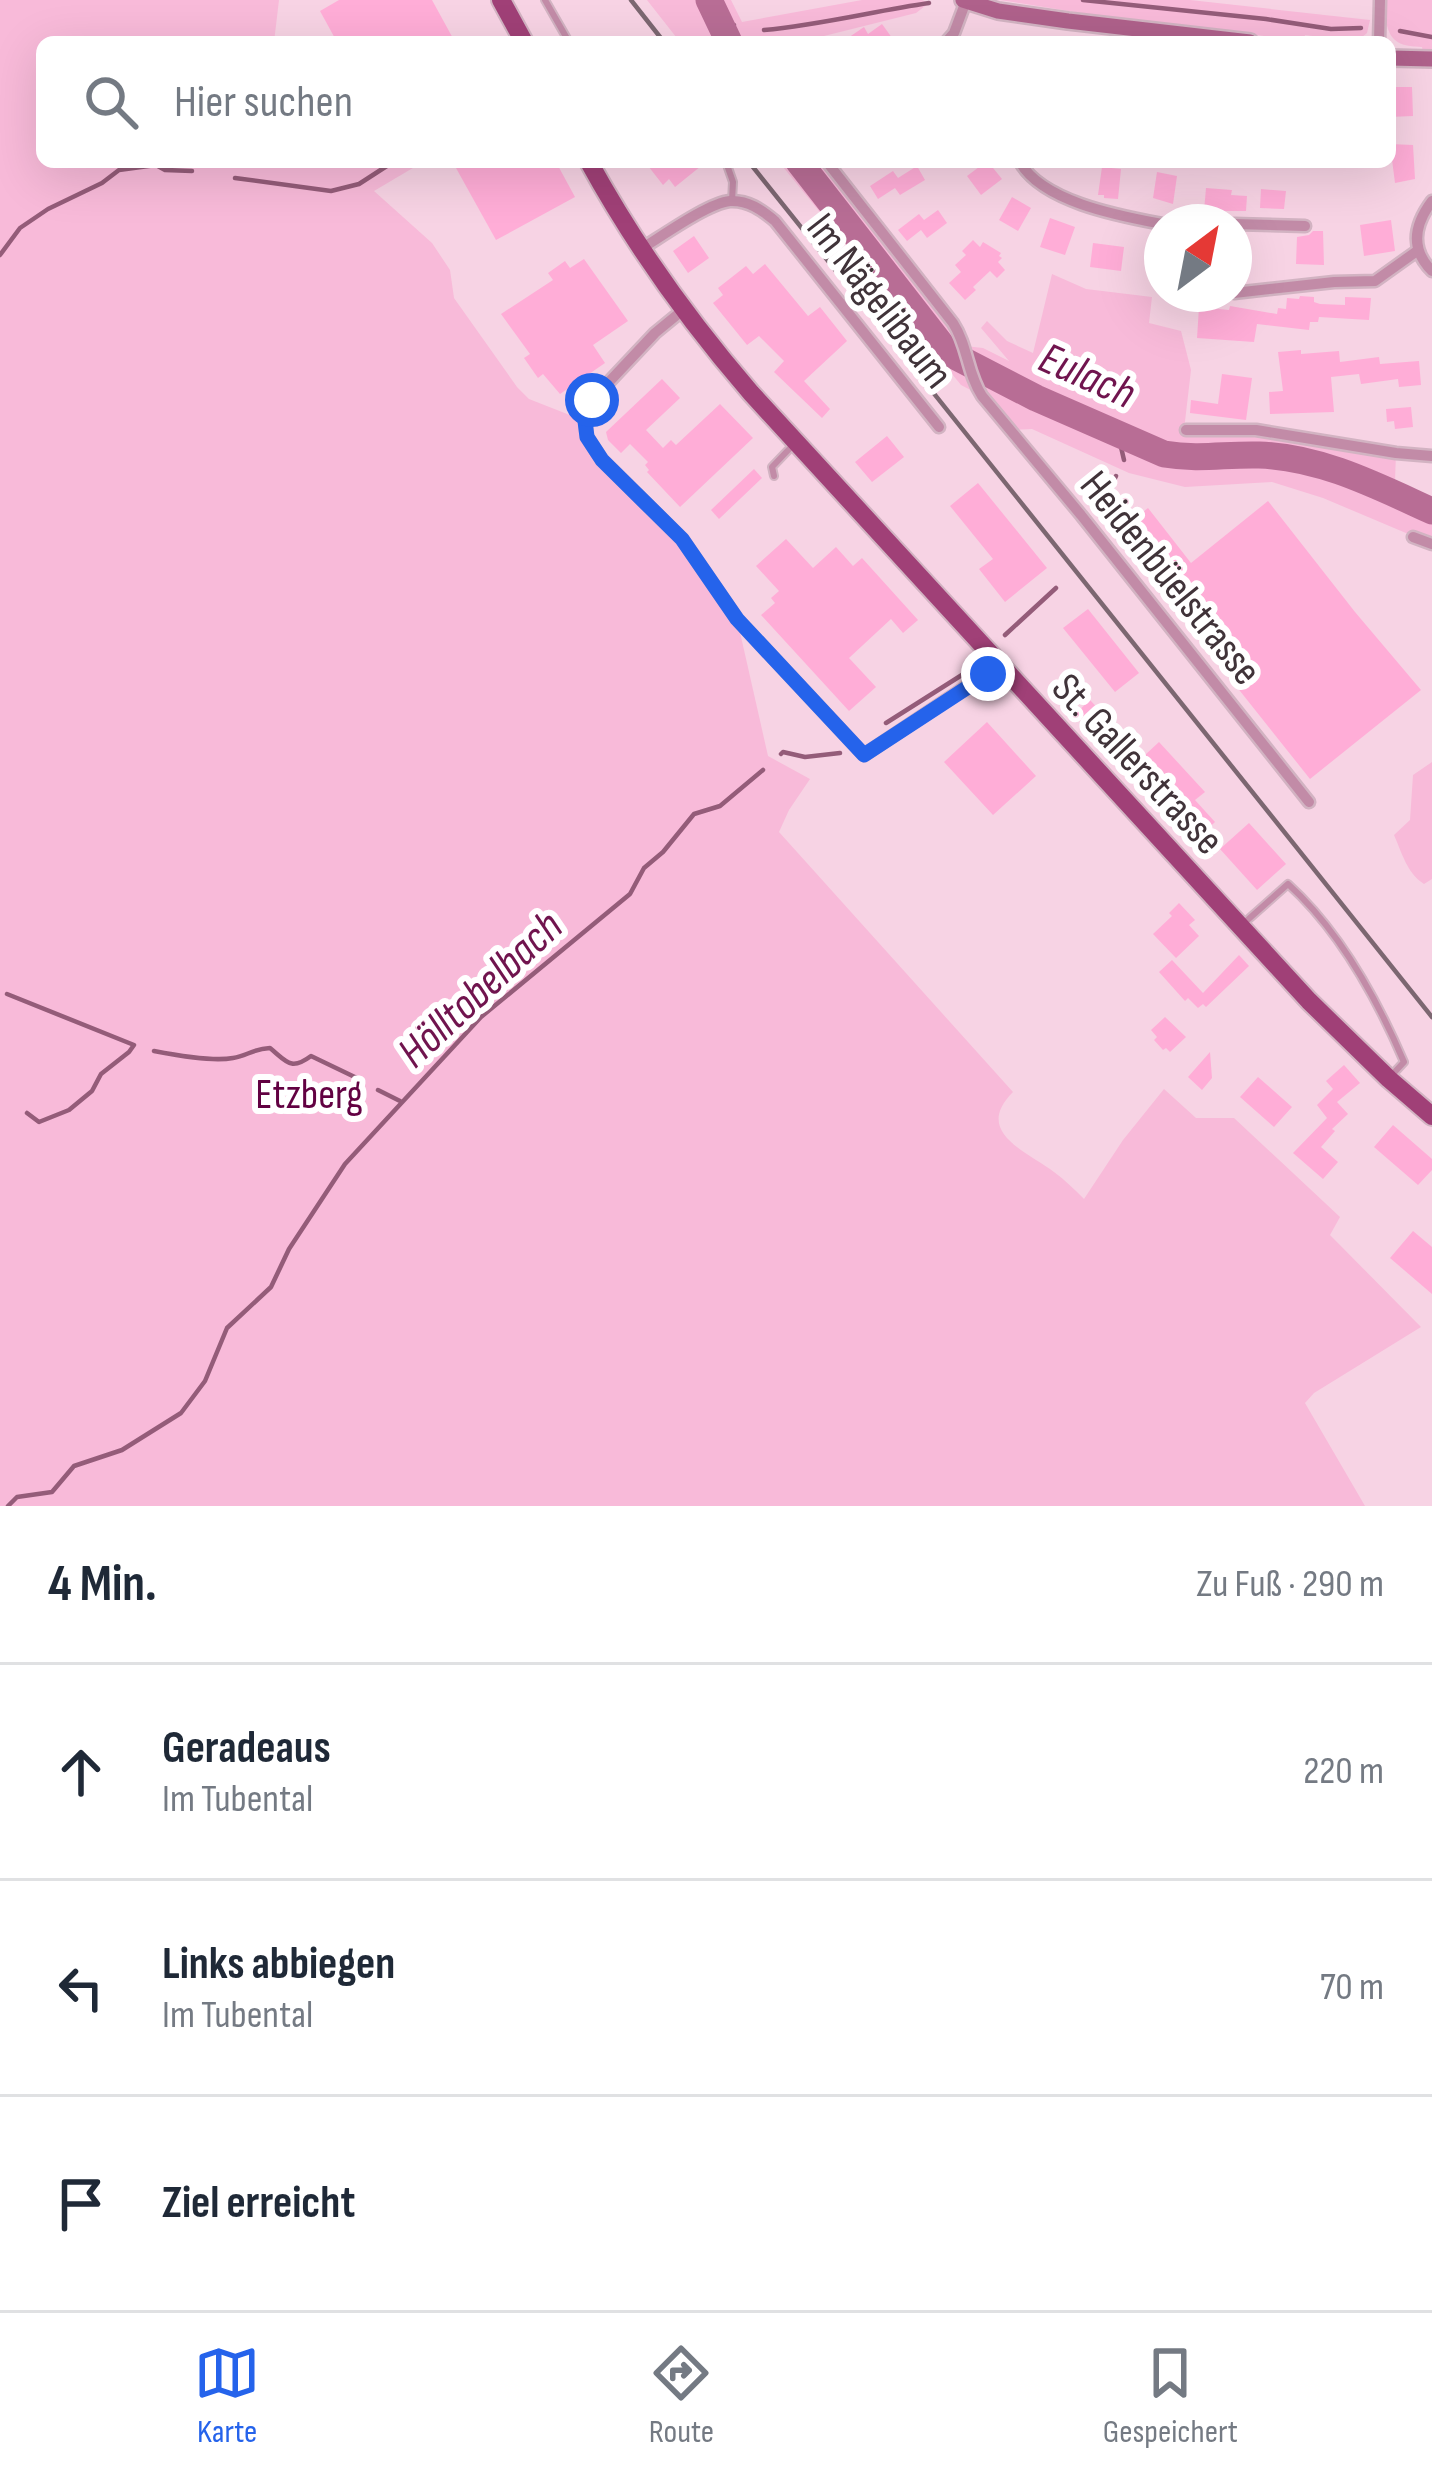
<!DOCTYPE html>
<html lang="de">
<meta charset="utf-8">
<style>
body{margin:0;font-family:"Sofia Sans Condensed",sans-serif;background:#f2f2f3;color:#1f2937}
.compass{position:absolute;left:1144px;top:204px;width:108px;height:108px;border-radius:50%;background:#fff;box-shadow:0 12px 48px #0002;rotate:32deg}
.stop{position:absolute;width:36px;height:36px;margin:-27px;border:9px solid #2563eb;border-radius:50%;background:#fff}
.stop.end{background:#2563eb;border-color:#fff;box-shadow:0 3px 12px #0008}
.list{margin:0;padding:0;list-style:none}
h2{display:flex;justify-content:space-between;align-items:center;height:156px;margin:0;padding:0 48px;font-size:51px}
h2 small{font-size:39px;font-weight:400;color:#747a83}
.list li{display:grid;grid-template-columns:78px 1fr auto;gap:36px;align-items:center;box-sizing:border-box;height:216px;padding:0 48px;border-top:3px solid #e0e1e3}
.list b{display:block;font-size:45px;white-space:nowrap}
.list p{margin:0;font-size:39px;white-space:nowrap;color:#747a83}
.list em{font-size:39px;font-style:normal;color:#747a83}
.icon{flex:none;width:66px;height:66px;fill:none;stroke:currentColor;stroke-width:2;stroke-linecap:round;stroke-linejoin:round}
.map{position:relative;flex:none;width:1432px;height:1506px;overflow:hidden}
.search{position:absolute;background:#fff;box-shadow:0 12px 48px #0002;left:36px;right:36px;top:36px;height:132px;display:flex;align-items:center;gap:30px;box-sizing:border-box;padding:0 42px;border-radius:18px;color:#747a83;font-size:45px}
.sheet{height:804px;background:#fff}
nav{display:flex;justify-content:space-around;align-items:center;box-sizing:border-box;height:168px;border-top:3px solid #e0e1e3;background:#fff;font-size:33px;color:#747a83}
nav a{display:grid;justify-items:center;gap:6px}
nav .on{color:#2563eb}
.map>svg:first-child{display:block}
.green{fill:#f8bad9}
.lines{fill:none;stroke-linecap:round;stroke-linejoin:round}
.stream{stroke:#945c79;stroke-width:4.5}
.river{stroke:#b86d95;stroke-width:27}
.building{fill:#ffadd7}
.lane-casing{stroke:#d2b3c2;stroke-width:10}
.street-casing{stroke:#d2b3c2;stroke-width:15}
.secondary-casing{stroke:#d2b3c2;stroke-width:20}
.primary-casing{stroke:#d2b3c2;stroke-width:22}
.lane{stroke:#c28ba7;stroke-width:6}
.street{stroke:#c28ba7;stroke-width:10}
.secondary{stroke:#af618b;stroke-width:15}
.primary{stroke:#a04077;stroke-width:18}
.rail{stroke:#7c6771;stroke-width:4.5}
.route{stroke:#2563eb;stroke-width:15}
.labels{text-anchor:middle;stroke-width:12;stroke-linejoin:round;paint-order:stroke}
.street-label{font-size:42px;fill:#403339;stroke:#fff}
.park-label{font-size:42px;fill:#620142;stroke:#fff}
.water-label{font-size:45px;font-style:italic;fill:#70144e;stroke:#fff}
</style>
<div class="map">
<svg width="1432" height="1506" viewBox="0 0 1432 1506">
<rect width="100%" height="100%" fill="#f7d3e4"/>
<path class="green" d="M0,0H279L274,42H42V162H423L374,191L432,243L450,270L454,298L517,387L529,399L585,421L587,437L682,539L737,619L768,756L810,779L789,810L779,832L1013,1092C973,1132 1026,1151 1054,1172C1065,1180 1075,1190 1084,1199L1123,1140L1164,1089L1196,1118H1234L1340,1217L1330,1235L1421,1327L1314,1393L1305,1403L1365,1506H0Z
M647,0H731L742,22L862,0H922L929,3L916,13L800,42H680Z
M1000,0H1190L1370,20L1367,33L1356,42L1305,35L1304,41L1094,15Z
M1380,0H1432V52H1423L1422,47C1402,46 1390,44 1386,21H1380Z
M779,162H822L965,346L983,348L1009,361L981,328L987,321L1007,341L1033,353L1052,274L1086,289L1152,297L1149,323L1181,331L1191,370L1184,430H1256L1396,453L1395,481L1432,497V544L1323,498L1272,482L1185,487L1129,473L1032,429L1012,430L982,396L961,385Z
M1432,762V879L1424,884C1407,873 1402,853 1394,835L1410,820L1413,775Z"/>
<g class="lines">
<path class="stream" d="M1083,0L1266,19L1331,29L1361,28
M720,23L734,25
M764,30C820,25 874,11 929,3
M1400,31L1432,37
M235,178L331,191L359,184L393,162
M0,255L20,228L48,209L102,183L119,170L156,165L165,170L192,171
M1118,434L1124,460
M1101,506L1116,476
M1005,635L1056,588
M886,723L965,673
M781,754L783,752L805,757L840,753
M7,994L134,1045L129,1052L101,1074L92,1091L69,1110L39,1122L27,1113
M154,1051C175,1055 212,1062 233,1058C247,1056 252,1049 270,1048C287,1062 291,1071 311,1056L361,1080
M378,1090L400,1101
M8,1506L17,1497L52,1492L74,1466L122,1450L181,1413L205,1381L227,1328L271,1287L289,1249L345,1164L481,1017L630,894L644,868L663,852L694,814L720,806L763,770"/>
<path class="river" d="M709,0L729,42
M799,162L947,352L1036,398L1164,454C1201,460 1224,454 1259,455C1321,457 1377,486 1432,511"/>
</g>
<path class="building" d="M339,0H432L455,42H337L320,11Z
M882,24L895,42H842L864,27L868,34Z
M1390,87H1412L1413,116L1390,117Z
M1390,144L1413,145L1415,179L1395,183Z
M467,162H556L575,197L496,240L456,168Z
M645,162H706L675,187L669,179L663,185Z
M989,163L1002,179L981,195L967,176L983,164L985,167Z
M917,166L925,180L900,195L895,188L878,199L870,186L893,171L898,178Z
M1102,167L1121,169L1118,199L1104,198V195H1098Z
M1157,172L1177,176L1173,204L1153,198Z
M1206,188L1232,190L1231,195L1247,196L1246,211H1204Z
M1261,189L1286,191L1284,209L1260,208Z
M1012,197L1031,208L1018,231L999,220Z
M938,210L947,223L927,238L921,230L907,241L898,230L919,214L924,220Z
M1050,218L1075,227L1065,255L1040,247Z
M1391,220L1395,251L1364,256L1360,225Z
M1313,231H1323L1324,265L1296,264L1297,237L1309,235Z
M694,236L709,258L688,273L673,251Z
M973,240L980,247L983,242L1001,253L999,256L1002,258L998,262L1005,270L997,278L990,271L973,287L976,290L965,300L949,283L961,272L955,265L966,255L962,251Z
M1093,243L1124,247L1121,271L1090,267Z
M584,259L628,321L593,345L605,363L560,394L543,374L538,378L524,358L530,354L501,314L553,280L548,273L565,261L570,268Z
M765,264L808,316L820,307L847,341L804,381L830,409L822,418L774,372L784,361L759,336L747,345L713,303L723,295L718,288L746,266L753,274Z
M1300,296L1314,297V302L1320,304L1345,305V297L1371,298L1369,320L1319,317L1318,322H1310L1309,330L1257,324L1254,342L1197,338L1199,307L1229,310L1230,306L1277,314L1278,308L1286,309L1287,298L1299,299Z
M1301,350V354L1339,351L1340,362L1379,357L1380,364L1419,361L1421,385L1399,387L1398,379L1361,384L1359,374L1331,377L1334,412L1270,414L1269,392L1283,391L1278,352Z
M1222,374L1252,378L1246,420L1190,413L1191,400L1218,404Z
M662,379L680,398L646,430L663,448L671,440L676,445L720,404L753,438L680,507L647,472L649,470L645,465L648,462L630,444L621,453L608,440L606,432Z
M1411,407L1413,427L1395,429L1394,421L1387,422L1386,409Z
M887,436L904,457L872,482L855,462Z
M754,469L762,478L719,519L711,510Z
M978,483L1047,568L1005,602L979,569L993,559L950,506Z
M1268,501L1355,612L1421,690L1310,779L1159,589L1161,587L1115,534L1148,508L1191,563Z
M786,539L813,568L836,547L853,566L862,558L918,620L903,633L891,619L849,658L876,687L849,711L761,615L775,603L771,598L779,591L756,566Z
M1088,609L1139,673L1115,692L1063,628Z
M1090,700L1129,741L1113,756L1076,713Z
M987,722L1036,776L993,815L944,762Z
M1159,742L1205,792L1195,800L1215,822L1195,841L1186,832L1181,837L1167,823L1175,816L1131,768Z
M1249,823L1286,864L1257,890L1220,849Z
M1179,903L1195,920L1189,925L1199,936L1176,958L1153,934L1172,916L1169,913Z
M1239,955L1249,966L1206,1007L1203,1004L1198,1008L1188,998L1185,1001L1159,972L1172,960L1203,993Z
M1165,1017L1186,1037L1170,1052L1166,1048L1163,1050L1154,1040L1157,1037L1151,1030Z
M1210,1052L1212,1078L1202,1090L1188,1077Z
M1344,1065L1360,1083L1337,1102L1348,1114L1332,1129L1335,1131L1321,1147L1338,1162L1323,1179L1293,1153L1327,1118L1317,1105L1333,1089L1326,1081Z
M1258,1077L1292,1107L1274,1127L1240,1097Z
M1393,1125L1432,1159V1170L1418,1185L1374,1147Z
M1413,1231L1432,1247V1294L1390,1258Z"/>
<g class="lines">
<defs>
<path id="lane" d="M545,0L569,42
M726,162L733,182L732,201
M774,476L772,467L794,444
M1243,924L1288,884C1340,931 1377,999 1404,1062L1391,1076"/>
<path id="street" d="M946,42L954,33L966,1
M1379,42L1380,0
M827,162L953,323C968,346 967,373 982,396L1081,515L1309,802
M1020,162C1042,202 1120,216 1162,224
M1432,201C1414,225 1410,249 1432,271
M1234,224L1305,226
M641,249C661,237 708,203 730,201C748,200 762,210 775,221L939,427
M1234,293L1334,282L1375,281L1417,251
M1206,296L1222,294
M683,310L655,333L592,400L585,421L587,437L602,460L682,539L737,619L864,755L999,665
M1186,430H1256L1396,453L1432,456
M1413,537L1432,544"/>
<path id="secondary" d="M963,0L998,11L1068,21L1250,42
M1390,58L1432,59"/>
<path id="primary" d="M501,0L524,42
M589,162C635,246 689,321 751,393L1309,1001L1389,1079L1432,1116"/>
</defs>
<use href="#lane" class="lane-casing"/>
<use href="#street" class="street-casing"/>
<use href="#secondary" class="secondary-casing"/>
<use href="#primary" class="primary-casing"/>
<use href="#lane" class="lane"/>
<use href="#street" class="street"/>
<use href="#secondary" class="secondary"/>
<use href="#primary" class="primary"/>
<path class="rail" d="M631,0L664,42
M749,162L1432,1017"/>
</g>
<g class="lines">
<path class="route" d="M592,400L585,421L587,437L602,460L682,539L737,619L864,755L988,674"/>
</g>
<g class="labels">
<g class="street-label">
<text transform="translate(881 300) rotate(52)" y="15">Im Nägelibaum</text>
<text transform="translate(1172 577) rotate(51)" y="15">Heidenbüelstrasse</text>
<text transform="translate(1139 763) rotate(47)" y="15">St. Gallerstrasse</text>
</g>
<g class="park-label">
<text x="309" y="1108">Etzberg</text>
</g>
<g class="water-label">
<text transform="translate(1088 374) rotate(24)" y="16">Eulach</text>
<text transform="translate(479 988) rotate(-43)" y="16">Hölltobelbach</text>
</g>
</g>
</svg>
<svg class="compass" viewBox="-18 -18 36 36"><path d="M0-13l5 13h-10z" fill="#e53935"/><path d="M0 13l5-13h-10z" fill="#747a83"/></svg>
<div class="stop" style="left:592px;top:400px"></div>
<div class="stop end" style="left:988px;top:674px"></div>
<div class="search"><svg class="icon" aria-label="search" viewBox="0 0 24 24"><circle cx="10" cy="10" r="6"/><path d="M15 15l6 6"/></svg>Hier suchen</div>
</div>
<section class="sheet">
<h2>4 Min.<small>Zu Fuß · 290 m</small></h2>
<ul class="list">
<li><svg class="icon" aria-label="ahead" viewBox="0 0 24 24"><path d="M12 20V5M6 11l6-6 6 6"/></svg><div><b>Geradeaus</b><p>Im Tubental</p></div><em>220 m</em></li>
<li><svg class="icon" aria-label="left" viewBox="0 0 24 24"><path d="M17 20v-9H6M10 6l-5 5 5 5"/></svg><div><b>Links abbiegen</b><p>Im Tubental</p></div><em>70 m</em></li>
<li><svg class="icon" aria-label="arrive" viewBox="0 0 24 24"><path d="M6 21V4h12l-3 4 3 4H6"/></svg><div><b>Ziel erreicht</b></div></li>
</ul>
</section>
<nav>
<a class="on"><svg class="icon" aria-label="map" viewBox="0 0 24 24"><path d="M3 6l6-2 6 2 6-2v14l-6 2-6-2-6 2zM9 4v14M15 6v14"/></svg>Karte</a>
<a><svg class="icon" aria-label="directions" viewBox="0 0 24 24"><path d="M12 3l9 9-9 9-9-9zM9 14v-3h6M13 9l2 2-2 2"/></svg>Route</a>
<a><svg class="icon" aria-label="saved" viewBox="0 0 24 24"><path d="M7 4h10v16l-5-4-5 4z"/></svg>Gespeichert</a>
</nav>
